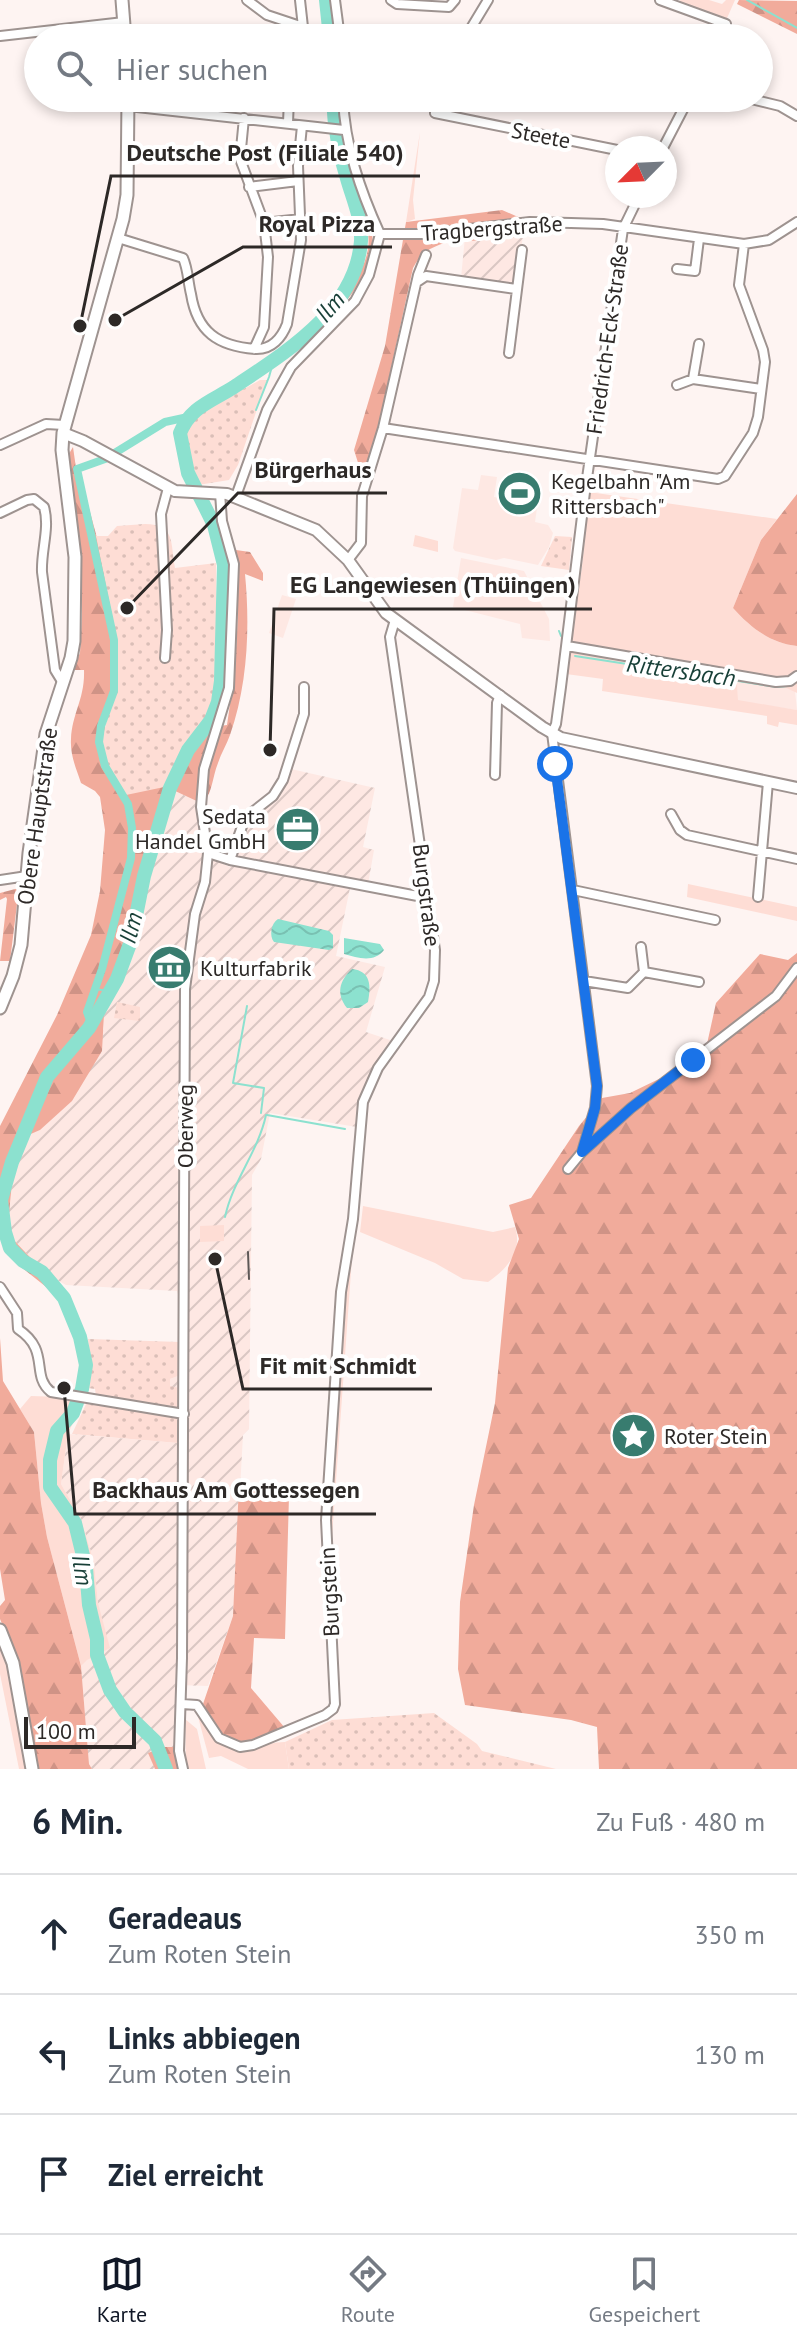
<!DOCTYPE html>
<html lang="de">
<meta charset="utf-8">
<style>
body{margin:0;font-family:"PT Sans",sans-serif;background:#f2f2f3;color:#1f2937}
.compass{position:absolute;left:605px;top:136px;width:72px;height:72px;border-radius:50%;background:#fff;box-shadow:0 4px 12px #0003;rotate:246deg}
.scale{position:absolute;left:24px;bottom:20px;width:112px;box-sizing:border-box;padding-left:8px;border:4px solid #2d2927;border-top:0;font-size:22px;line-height:28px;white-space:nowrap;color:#2d2927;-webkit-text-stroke:6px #fff;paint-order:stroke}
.stop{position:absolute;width:24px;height:24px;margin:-18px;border:6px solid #1a73e8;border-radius:50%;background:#fff}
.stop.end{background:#1a73e8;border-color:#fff;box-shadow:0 2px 8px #0008}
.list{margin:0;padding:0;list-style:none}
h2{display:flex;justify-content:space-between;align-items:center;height:104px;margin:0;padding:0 32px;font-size:34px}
h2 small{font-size:26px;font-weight:400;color:#747a83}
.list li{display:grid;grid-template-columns:52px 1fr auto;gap:24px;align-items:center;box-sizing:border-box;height:120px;padding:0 32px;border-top:2px solid #e0e1e3}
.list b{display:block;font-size:30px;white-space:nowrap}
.list p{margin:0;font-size:26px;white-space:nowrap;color:#747a83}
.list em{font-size:26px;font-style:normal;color:#747a83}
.icon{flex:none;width:44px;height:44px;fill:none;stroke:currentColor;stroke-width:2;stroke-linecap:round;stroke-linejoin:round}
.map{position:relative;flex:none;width:797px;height:1769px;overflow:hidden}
.search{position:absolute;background:#fff;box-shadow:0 4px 12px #0003;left:24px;right:24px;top:24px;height:88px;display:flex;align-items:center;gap:20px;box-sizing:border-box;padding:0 28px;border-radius:44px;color:#747a83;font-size:30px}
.sheet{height:464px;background:#fff}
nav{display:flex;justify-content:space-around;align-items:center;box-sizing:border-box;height:112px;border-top:2px solid #e0e1e3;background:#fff;font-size:22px;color:#747a83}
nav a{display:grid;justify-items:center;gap:4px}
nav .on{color:#111827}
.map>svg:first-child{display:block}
.built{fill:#fee8e3}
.industrial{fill:url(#industrial-furrows)}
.grass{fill:#feddd5}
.forest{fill:url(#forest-firs)}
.park{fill:url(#park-dots)}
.water{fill:url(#water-waves)}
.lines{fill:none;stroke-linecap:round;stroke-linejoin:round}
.stream{stroke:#8ce1cf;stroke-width:2}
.canal{stroke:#8ce1cf;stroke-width:8}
.river{stroke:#8ce1cf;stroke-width:14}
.minor-casing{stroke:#9e9390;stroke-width:12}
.tertiary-casing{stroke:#9e9390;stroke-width:14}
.secondary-casing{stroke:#9e9390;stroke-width:15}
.minor{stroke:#fff;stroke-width:8}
.tertiary{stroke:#fff;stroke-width:10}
.secondary{stroke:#fff;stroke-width:11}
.rail{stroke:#5d5856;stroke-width:2}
.route{stroke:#1a73e8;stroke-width:10}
.labels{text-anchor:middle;stroke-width:8;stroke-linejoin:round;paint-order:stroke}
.street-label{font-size:22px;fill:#2d2927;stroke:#fff}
.poi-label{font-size:22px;fill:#2d2927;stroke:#fff;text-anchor:start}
.water-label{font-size:24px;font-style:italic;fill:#173f37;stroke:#fff}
.leader{fill:none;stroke:#2d2927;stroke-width:3}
.callout-dot{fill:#2d2927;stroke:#fff;stroke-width:3}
.callout-label{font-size:24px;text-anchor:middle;font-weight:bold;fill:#2d2927;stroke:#fff;stroke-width:8;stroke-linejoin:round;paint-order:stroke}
</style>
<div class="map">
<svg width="797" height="1769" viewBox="0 0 797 1769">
<defs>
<pattern id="industrial-furrows" width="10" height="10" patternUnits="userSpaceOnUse" patternTransform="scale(2)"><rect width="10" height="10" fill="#fee8e3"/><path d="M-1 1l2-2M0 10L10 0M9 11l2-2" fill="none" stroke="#dac7c3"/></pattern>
<pattern id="forest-firs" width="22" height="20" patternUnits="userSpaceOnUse" patternTransform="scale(2)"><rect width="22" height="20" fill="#f1ab9b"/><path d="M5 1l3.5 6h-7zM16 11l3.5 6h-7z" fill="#cf9386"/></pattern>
<pattern id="park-dots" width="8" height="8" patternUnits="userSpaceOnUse" patternTransform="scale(2)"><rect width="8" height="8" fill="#feddd5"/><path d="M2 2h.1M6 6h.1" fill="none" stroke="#dabeb7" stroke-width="1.8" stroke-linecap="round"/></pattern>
<pattern id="water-waves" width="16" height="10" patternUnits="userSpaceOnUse" patternTransform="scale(2)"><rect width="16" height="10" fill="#8ce1cf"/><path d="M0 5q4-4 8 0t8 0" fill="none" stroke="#79c1b2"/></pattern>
</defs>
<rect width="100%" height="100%" fill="#fef4f2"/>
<path class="built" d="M481,475L497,477L494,497L532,503L537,508L535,522L548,525L553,533L549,547L538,565L504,558L496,560L455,551L453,548L462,488L478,490Z
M461,558L524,571L549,619L550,641L522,638L520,624L453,607Z
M282,595L296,599L283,638L269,633Z
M737,677L780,685L795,691L797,710L738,701Z"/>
<path class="industrial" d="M465,237L470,241L523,237L514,286L461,278Z
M291,769L375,788L363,847L374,850L367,890L350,888L336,956L385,967L366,1032L393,1041L364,1087L357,1127L270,1113L261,1159L252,1175L249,1429L243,1435L233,1616L208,1686L178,1685L174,1747H164L149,1753L155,1769H92L89,1764L81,1666L86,1660L98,1603L94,1562L81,1519L61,1484L68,1434L178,1443L180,1408L170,1387V1379L178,1376L179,1298L177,1291L66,1285L45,1273L7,1233L14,1163L26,1135L40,1130L104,1029L103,1014L145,863L173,790L203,804L204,855L230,867L248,818L282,788Z"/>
<path class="grass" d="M680,0H709L722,4L726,0H735L724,25L683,10Z
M420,132L413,200L415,219L406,222Z
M589,492L777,519L761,540L733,608C750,627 771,644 797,646V693L780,685L737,678L738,700L797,710V725L779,722L778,727L767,724V716L602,691L603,679L566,674L582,567Z
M415,535L438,541V552L413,546Z
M688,884L797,907V921L687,897Z
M363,1206L493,1232L515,1227C523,1251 507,1269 488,1282L463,1279L435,1263L360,1232Z
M224,1225V1241L200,1242V1226Z
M353,1244L332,1537L328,1532V1514L342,1321L348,1262Z
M31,1396L62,1397L82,1402L68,1434L61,1484L81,1519L94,1562L98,1603L110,1648L87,1660L81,1666L47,1537L41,1503L34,1432L20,1409Z
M0,1642L9,1668L27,1769H19L0,1674Z
M197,1713H201C213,1735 224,1755 253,1748C264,1746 273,1742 285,1742L289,1769H248L221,1756L209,1758Z
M185,1719L197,1729L206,1769H186Z"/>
<path class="forest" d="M739,0L797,1V34L737,4Z
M356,191C361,203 371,219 372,233C376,264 356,292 335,313L334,309C351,288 375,259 367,229C364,217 358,205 353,193Z
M502,210L525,220L523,237L470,241L464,237C441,245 425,245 413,268L378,428L365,471L360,469L354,450L385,346L406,222Z
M73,447L78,482L82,483C101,553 135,658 104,726L169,786L212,727L227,725C236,667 241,608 236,550L250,552L263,573V581L245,574C250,626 248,684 230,735C227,744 221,753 218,763C212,778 213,791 203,804L173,790L145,863L104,1014L102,1051L72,1101L40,1130L26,1136L14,1163L7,1233L45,1273L50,1290L16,1263L0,1235V1126L57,1015L91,935L100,891L105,830L100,797L95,791L81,783C76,768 70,755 71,739C72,713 85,699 84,670H72L80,653L82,614L80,549L67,457Z
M797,494V646C771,644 750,627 733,608L761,540Z
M19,888L10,961H0L7,899L6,897L0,900V893Z
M797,953V1769H599L597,1727L571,1720L465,1705L458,1669L460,1602L474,1505L495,1403L508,1268L519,1239L509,1205L531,1198L579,1126L602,1098L630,1093L663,1077L707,1044L716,1003L760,954L788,960Z
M0,1338L3,1381L34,1432L41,1503L47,1537L81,1666L89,1764L92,1769H37L15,1655L0,1619V1606L5,1600L0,1569Z
M239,1485L289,1496L285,1639L254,1638L251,1688L285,1728C239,1747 225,1755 203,1704L233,1616Z
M164,1747H174L180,1769H155L148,1753Z"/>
<path class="park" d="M260,380H267L238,465L229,480L198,485C161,410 206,412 260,380Z
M145,524C176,525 170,542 175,568L216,563L217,680L212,727L169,786L126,795L110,773L104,757L101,742L115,691L117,640L96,536H108L117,526Z
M555,536L572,537L569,570L541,566Z
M117,1002L140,1007V1021L114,1018Z
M88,1339L180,1342L178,1376L170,1379V1386L179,1388L180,1408L96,1396L95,1389L88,1388L91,1370Z
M87,1402L173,1415L179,1421L178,1443L72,1434Z
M434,1713L477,1744L482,1751L556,1769H289L285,1742L332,1720Z"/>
<path class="water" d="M278,919L329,931L333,935V948L329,950L274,942C269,936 271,923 278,919Z
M344,938L380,944L384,950C374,963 358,958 344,954Z
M352,969C371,971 371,986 368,1002L359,1008H347C336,994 339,981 352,969Z"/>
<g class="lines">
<path class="stream" d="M747,0L797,28
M256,410L269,377L274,359
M559,631L561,636
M575,656L777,687L787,686
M95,989L109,991
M247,1006L233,1083L264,1088L261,1113
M267,1115L345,1129
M225,1217C233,1180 258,1152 266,1115"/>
<path class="canal" d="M91,1023L87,1012L102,969L131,858L132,828L128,804L105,766L99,742L101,726L114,691V640L77,469L105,459L165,422L188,417"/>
<path class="river" d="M326,0L330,38
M166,1769L155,1741L125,1712L110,1690L97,1655V1639L89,1605L86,1568L75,1523L50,1487V1460L57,1431L73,1413L82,1389L86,1365L80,1337L64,1298L42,1272L23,1261L10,1248L5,1232L1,1200L12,1162L47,1077L89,1028L117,979L131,941L144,876L170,788L188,750L211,720L218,702L221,681L224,565L214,525L188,473L180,433C190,407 212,401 234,387C286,352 356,310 361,241C362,220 354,202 348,182C339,154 334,127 333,98"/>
<defs>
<path id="minor" d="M247,0L267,15L303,27
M300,0L303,27L301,38
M335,0L340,38
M391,0L397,4L449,7L455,0
M660,0L726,24L719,38
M0,36L124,22
M465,38L488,0
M343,98C345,146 360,190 380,234
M441,98L435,113L617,150
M747,98L780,106L797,116
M128,106L344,130
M244,118L240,159L264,223L268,257L264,327L254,349
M288,123L289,98
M663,148L689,98
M249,187L298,181
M264,223L301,219
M380,234H426L530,222L571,223L603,224L744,244L769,240L797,222
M118,238L183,258C188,269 188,282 191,294C197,332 218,346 255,349C272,350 282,337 287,324L301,240L298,166L302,126
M677,269L695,271L699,239
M417,282L426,276L516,289
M509,353L522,250
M693,379L699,344
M677,385L693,379L761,389
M383,428L718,479L725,476L753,433L758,417L765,362L763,350L739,285L744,244
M0,445L46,424L64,425
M236,496L267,410L291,367L355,301L369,275L380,234
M0,513L27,500L34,499L44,507C50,528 41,550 42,572L55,670L63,683
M348,560L361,543L362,496L383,428L418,275L426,255
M567,646L776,682L790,681L797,676
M165,658L167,630L161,514L168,488
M495,775L497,703L500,695
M671,814L680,830L687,835L797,859
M208,853L230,860L428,898
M230,860L245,818L273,796L283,780L304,714V687
M0,880L27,876
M573,890L715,920
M758,897L768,782
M644,972L699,982
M584,981L628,988L644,972L641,947
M582,1152L595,1108L597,1086L552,733L556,724L561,687L585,492L623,229L639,196
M568,1169L582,1152L631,1108L776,996L797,968
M0,1287L17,1313L18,1329C51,1351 30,1375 51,1392L184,1414
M182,1704L197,1705L219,1738L240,1747L253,1745L325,1715L333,1709L335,1704L326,1520L341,1292L353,1219L363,1102L378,1068L429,997L434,981L435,950L390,637L395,620
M183,1769L179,1751L182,1658L185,989L195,914L205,882L208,853L201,807L204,769L229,688L234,564L222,521L220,493"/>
<path id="tertiary" d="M63,433L83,441L175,491L227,494L316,530L348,560L386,613L542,727L561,738L797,788"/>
<path id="secondary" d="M122,0L125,38
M0,1008L13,976L21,945L29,853L46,734L71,658L74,641L75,557L62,450L63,433L123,219L127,195L128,98
M0,1630L13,1663L32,1769"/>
</defs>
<use href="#minor" class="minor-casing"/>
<use href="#tertiary" class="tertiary-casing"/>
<use href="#secondary" class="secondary-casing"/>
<use href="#minor" class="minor"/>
<use href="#tertiary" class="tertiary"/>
<use href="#secondary" class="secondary"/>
<path class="rail" d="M248,1252L249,1279"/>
</g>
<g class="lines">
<path class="route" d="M555,764L597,1086L595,1108L582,1152L631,1108L693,1060"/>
</g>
<defs>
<symbol id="stadium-disc" viewBox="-11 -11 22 22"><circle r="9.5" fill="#387c6f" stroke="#fff"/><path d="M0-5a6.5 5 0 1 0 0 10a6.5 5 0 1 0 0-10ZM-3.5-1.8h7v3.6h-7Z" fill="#fff"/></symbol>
<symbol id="office-disc" viewBox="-11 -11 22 22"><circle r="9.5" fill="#387c6f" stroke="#fff"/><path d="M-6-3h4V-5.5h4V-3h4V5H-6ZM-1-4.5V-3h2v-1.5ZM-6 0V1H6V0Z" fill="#fff"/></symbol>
<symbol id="museum-disc" viewBox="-11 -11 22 22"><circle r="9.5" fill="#387c6f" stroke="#fff"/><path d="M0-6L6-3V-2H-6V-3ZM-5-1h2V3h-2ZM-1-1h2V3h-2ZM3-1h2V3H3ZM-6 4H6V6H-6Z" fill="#fff"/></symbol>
<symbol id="sight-disc" viewBox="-11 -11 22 22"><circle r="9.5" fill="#387c6f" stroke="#fff"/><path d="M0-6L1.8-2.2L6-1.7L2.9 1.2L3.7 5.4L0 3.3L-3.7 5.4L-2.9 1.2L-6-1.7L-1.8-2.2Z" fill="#fff"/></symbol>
</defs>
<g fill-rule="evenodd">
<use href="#stadium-disc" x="494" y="468" width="51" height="51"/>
<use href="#office-disc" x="272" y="804" width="51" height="51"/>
<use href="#museum-disc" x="144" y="942" width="51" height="51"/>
<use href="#sight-disc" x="608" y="1410" width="51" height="51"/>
</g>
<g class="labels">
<g class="street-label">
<text transform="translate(541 135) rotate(11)" y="8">Steete</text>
<text transform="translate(492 228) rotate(-4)" y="8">Tragbergstraße</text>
<text transform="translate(607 339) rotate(-82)" y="8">Friedrich-Eck-Straße</text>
<text transform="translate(37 816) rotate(-82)" y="8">Obere Hauptstraße</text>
<text transform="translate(427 895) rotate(83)" y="8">Burgstraße</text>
<text transform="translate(185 1126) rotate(-90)" y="8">Oberweg</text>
<text transform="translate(329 1592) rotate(-93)" y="8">Burgstein</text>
</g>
<g class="poi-label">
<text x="551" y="489">Kegelbahn "Am<tspan x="551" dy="25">Rittersbach"</tspan></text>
<text x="266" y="824" text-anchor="end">Sedata<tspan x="266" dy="25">Handel GmbH</tspan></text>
<text x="200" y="976">Kulturfabrik</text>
<text x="664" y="1444">Roter Stein</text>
</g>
<g class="water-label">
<text transform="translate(330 307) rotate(-50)" y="8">Ilm</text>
<text transform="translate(681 671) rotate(8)" y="8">Rittersbach</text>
<text transform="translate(131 928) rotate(-75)" y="8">Ilm</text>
<text transform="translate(82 1570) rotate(81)" y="8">Ilm</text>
</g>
</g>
<path class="leader" d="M80 326L111 176H420M115 320L243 247H392M127 608L238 493H387M270 750L274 609H592M215 1259L243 1389H432M64 1388L75 1514H376"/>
<g class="callout-dot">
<circle cx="80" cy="326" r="8"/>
<circle cx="115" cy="320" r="8"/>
<circle cx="127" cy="608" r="8"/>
<circle cx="270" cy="750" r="8"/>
<circle cx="215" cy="1259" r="8"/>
<circle cx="64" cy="1388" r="8"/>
</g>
<g class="callout-label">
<text x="265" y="161">Deutsche Post (Filiale 540)</text>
<text x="317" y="232">Royal Pizza</text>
<text x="313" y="478">Bürgerhaus</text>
<text x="433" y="593">EG Langewiesen (Thüingen)</text>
<text x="338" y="1374">Fit mit Schmidt</text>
<text x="226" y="1498">Backhaus Am Gottessegen</text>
</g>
</svg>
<svg class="compass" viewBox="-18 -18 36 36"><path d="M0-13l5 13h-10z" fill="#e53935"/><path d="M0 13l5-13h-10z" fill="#747a83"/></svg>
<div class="scale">100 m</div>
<div class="stop" style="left:555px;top:764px"></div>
<div class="stop end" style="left:693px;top:1060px"></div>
<div class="search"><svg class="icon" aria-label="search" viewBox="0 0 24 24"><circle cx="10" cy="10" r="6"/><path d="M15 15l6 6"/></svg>Hier suchen</div>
</div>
<section class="sheet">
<h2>6 Min.<small>Zu Fuß · 480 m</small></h2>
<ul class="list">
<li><svg class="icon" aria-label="ahead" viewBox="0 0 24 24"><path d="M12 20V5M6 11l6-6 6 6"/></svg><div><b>Geradeaus</b><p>Zum Roten Stein</p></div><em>350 m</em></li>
<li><svg class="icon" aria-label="left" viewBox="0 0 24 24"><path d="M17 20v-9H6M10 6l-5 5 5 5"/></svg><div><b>Links abbiegen</b><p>Zum Roten Stein</p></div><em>130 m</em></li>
<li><svg class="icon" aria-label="arrive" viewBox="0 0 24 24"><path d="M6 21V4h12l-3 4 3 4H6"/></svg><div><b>Ziel erreicht</b></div></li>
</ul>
</section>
<nav>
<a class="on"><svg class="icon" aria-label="map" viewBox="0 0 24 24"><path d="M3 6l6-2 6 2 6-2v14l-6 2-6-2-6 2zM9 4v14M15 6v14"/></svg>Karte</a>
<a><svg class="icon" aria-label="directions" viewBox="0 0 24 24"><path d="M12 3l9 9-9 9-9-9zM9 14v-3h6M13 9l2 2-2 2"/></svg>Route</a>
<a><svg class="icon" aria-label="saved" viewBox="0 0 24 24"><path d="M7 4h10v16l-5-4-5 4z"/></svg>Gespeichert</a>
</nav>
